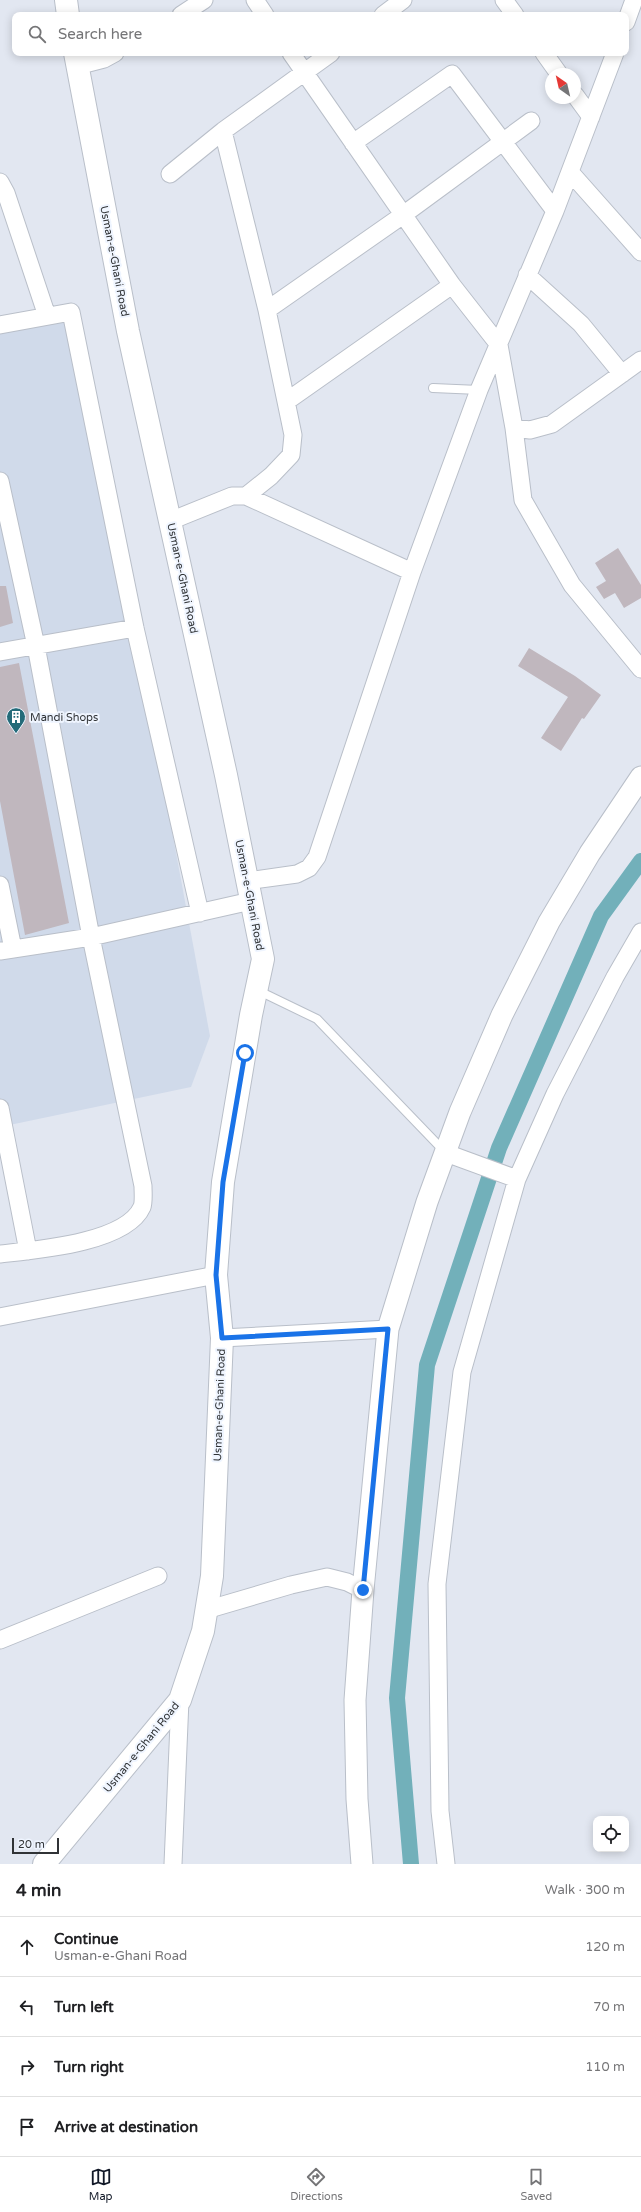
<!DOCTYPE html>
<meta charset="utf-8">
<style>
body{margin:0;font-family:"Varela Round",sans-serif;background:#f6f6f6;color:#202124}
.controls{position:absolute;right:12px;bottom:12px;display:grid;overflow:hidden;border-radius:8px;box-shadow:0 2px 10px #0003}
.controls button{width:36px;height:36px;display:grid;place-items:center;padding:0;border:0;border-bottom:1px solid #e0e0e0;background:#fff;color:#202124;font:20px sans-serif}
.compass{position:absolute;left:545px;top:68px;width:36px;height:36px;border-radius:50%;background:#fff;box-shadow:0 2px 10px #0003;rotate:326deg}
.scale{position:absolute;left:12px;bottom:10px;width:47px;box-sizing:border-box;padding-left:4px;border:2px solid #303336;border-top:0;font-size:11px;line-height:14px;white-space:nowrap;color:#303336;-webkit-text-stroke:3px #eff5ff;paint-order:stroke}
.stop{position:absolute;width:12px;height:12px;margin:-9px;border:3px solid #1a73e8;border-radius:50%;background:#fff}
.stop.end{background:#1a73e8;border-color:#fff;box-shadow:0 1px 4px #0008}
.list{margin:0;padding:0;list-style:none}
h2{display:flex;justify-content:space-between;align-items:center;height:52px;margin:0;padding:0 16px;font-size:17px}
h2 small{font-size:13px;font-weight:400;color:#757577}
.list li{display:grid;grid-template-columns:26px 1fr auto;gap:12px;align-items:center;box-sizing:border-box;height:60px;padding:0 16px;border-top:1px solid #e0e0e0}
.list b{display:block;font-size:15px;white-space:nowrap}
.list p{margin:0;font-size:13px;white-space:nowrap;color:#757577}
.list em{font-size:13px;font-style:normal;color:#757577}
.icon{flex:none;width:22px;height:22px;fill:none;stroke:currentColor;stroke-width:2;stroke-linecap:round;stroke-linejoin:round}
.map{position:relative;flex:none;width:641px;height:1864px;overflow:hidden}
.search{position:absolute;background:#fff;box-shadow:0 2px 10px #0003;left:12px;right:12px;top:12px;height:44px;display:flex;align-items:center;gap:10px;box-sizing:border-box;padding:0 14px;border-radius:8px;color:#757577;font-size:15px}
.sheet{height:292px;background:#fff}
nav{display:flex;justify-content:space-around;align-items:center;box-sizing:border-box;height:56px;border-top:1px solid #e0e0e0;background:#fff;font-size:11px;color:#757577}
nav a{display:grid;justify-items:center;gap:2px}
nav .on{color:#111827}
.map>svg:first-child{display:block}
.built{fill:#d0daea}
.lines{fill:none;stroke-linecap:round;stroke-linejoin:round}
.canal{stroke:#72b0ba;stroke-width:16}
.building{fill:#c0b7be}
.service-casing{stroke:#b9bfc9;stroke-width:10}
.minor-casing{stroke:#b9bfc9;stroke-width:19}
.tertiary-casing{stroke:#b9bfc9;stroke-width:23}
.secondary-casing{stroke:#b9bfc9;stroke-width:24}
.service{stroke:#fff;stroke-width:8}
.minor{stroke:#fff;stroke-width:17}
.tertiary{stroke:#fff;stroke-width:21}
.secondary{stroke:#fff;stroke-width:22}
.route{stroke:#1a73e8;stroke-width:5}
.labels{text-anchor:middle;stroke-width:4;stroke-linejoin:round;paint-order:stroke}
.street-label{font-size:11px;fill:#303336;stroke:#eff5ff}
.poi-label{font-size:11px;fill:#303336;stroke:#eff5ff;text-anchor:start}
</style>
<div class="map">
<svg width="641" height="1864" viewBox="0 0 641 1864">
<rect width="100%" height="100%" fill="#e2e7f1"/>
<path class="built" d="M74,303L210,1036L191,1087L0,1127V318Z"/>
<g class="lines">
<path class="canal" d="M411,1864L397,1698L427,1365L499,1148L601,916L641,861"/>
</g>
<path class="building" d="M618,548L641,585V598L624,608L615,593L604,599L596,587L606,581L595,563Z
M0,586H6L13,623L0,627Z
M529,648L575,676L601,695L584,719L582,718L561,751L541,738L568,697L518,666Z
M19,663L69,923L25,935L0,801V667Z"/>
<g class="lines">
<defs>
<path id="service" d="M433,388L479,390
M257,990L317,1019L444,1151"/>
<path id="minor" d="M255,0L265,15
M504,0L515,15
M181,15L204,0
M383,15L403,0
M626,22L634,0
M291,53L452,285L499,345L514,428L523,500L572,585L641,669
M544,53L559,74
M77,66L104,59L115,53
M575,95L591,117
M223,131L267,310L293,435L291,455L271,476L246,496
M353,143L452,74L555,211
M570,172L641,252
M170,174L223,131L331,53
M0,182L6,193L47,316
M527,275L581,324L622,374
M267,310L403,215L531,121
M0,325L71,312L135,628L200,913
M287,401L452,285
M514,428L530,430L552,424L641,360
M0,481L36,646L91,937L143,1186C143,1192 144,1202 142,1207C126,1243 36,1250 0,1254
M170,521L232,496H246L412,572
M0,652L135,628
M247,881L297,874L309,868L317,857L412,572L479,390L555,211L615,53
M0,885L13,949
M0,951L91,937L251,901
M0,1108L28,1251
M446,1153L517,1179
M0,1317L216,1275
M222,1338L388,1329
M206,1610L291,1585L327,1577L347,1582L363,1590
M0,1640L158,1576
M173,1864L180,1700
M446,1864L440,1811L437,1584L462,1372L517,1179L555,1094L615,977L641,932"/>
<path id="tertiary" d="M362,1864L357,1799L355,1700L363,1590L388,1329L427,1202L460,1112L502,1015L549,922L590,853L641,777"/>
<path id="secondary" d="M66,0L68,15
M44,1864L180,1700L203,1631L212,1576L222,1338L216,1275L223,1182L251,1015L263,959L226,775L128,331L75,53"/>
</defs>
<use href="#service" class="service-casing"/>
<use href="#minor" class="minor-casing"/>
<use href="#tertiary" class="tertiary-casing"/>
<use href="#secondary" class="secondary-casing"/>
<use href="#service" class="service"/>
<use href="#minor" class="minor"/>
<use href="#tertiary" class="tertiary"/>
<use href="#secondary" class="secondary"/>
</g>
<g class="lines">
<path class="route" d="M245,1053L223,1182L216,1275L222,1338L388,1329L363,1590"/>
</g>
<defs>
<symbol id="building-pin" viewBox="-11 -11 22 30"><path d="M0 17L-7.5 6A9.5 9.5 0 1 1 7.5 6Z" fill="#246b79" stroke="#eff5ff"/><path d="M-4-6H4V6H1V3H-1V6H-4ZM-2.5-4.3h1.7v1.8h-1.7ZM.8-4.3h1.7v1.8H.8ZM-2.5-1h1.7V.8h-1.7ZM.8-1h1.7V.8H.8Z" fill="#fff"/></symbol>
</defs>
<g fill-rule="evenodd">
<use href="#building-pin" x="5" y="706" width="22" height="30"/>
</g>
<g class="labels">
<g class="street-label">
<text transform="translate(115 261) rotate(79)" y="4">Usman-e-Ghani Road</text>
<text transform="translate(183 578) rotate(78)" y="4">Usman-e-Ghani Road</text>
<text transform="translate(250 895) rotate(79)" y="4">Usman-e-Ghani Road</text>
<text transform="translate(219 1405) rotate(-88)" y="4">Usman-e-Ghani Road</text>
<text transform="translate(141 1747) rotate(-51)" y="4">Usman-e-Ghani Road</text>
</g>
<g class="poi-label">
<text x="30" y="721">Mandi Shops</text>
</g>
</g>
</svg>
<div class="controls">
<button><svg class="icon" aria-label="locate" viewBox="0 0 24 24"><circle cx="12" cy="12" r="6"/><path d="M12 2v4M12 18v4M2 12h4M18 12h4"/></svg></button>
</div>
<svg class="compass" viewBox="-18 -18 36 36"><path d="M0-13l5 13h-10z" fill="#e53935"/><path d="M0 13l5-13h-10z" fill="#757577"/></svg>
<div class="scale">20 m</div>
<div class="stop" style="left:245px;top:1053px"></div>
<div class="stop end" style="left:363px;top:1590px"></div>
<div class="search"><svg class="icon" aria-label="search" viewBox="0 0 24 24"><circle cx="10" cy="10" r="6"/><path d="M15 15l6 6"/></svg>Search here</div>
</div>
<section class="sheet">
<h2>4 min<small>Walk · 300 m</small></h2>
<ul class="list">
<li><svg class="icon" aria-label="ahead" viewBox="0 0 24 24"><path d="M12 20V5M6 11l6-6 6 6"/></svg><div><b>Continue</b><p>Usman-e-Ghani Road</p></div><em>120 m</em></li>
<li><svg class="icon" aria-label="left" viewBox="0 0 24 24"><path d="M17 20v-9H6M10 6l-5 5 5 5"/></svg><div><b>Turn left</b></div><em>70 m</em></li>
<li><svg class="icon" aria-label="right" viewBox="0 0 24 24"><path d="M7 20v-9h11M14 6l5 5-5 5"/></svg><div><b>Turn right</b></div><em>110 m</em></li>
<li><svg class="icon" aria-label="arrive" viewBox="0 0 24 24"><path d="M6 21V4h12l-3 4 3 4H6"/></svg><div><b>Arrive at destination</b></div></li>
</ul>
</section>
<nav>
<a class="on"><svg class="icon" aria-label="map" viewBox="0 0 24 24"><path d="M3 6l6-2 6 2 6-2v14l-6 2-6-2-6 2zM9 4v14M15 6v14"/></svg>Map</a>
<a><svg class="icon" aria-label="directions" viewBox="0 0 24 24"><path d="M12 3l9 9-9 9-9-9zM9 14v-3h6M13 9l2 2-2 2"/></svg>Directions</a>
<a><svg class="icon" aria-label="saved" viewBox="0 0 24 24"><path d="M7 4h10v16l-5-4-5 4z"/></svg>Saved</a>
</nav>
